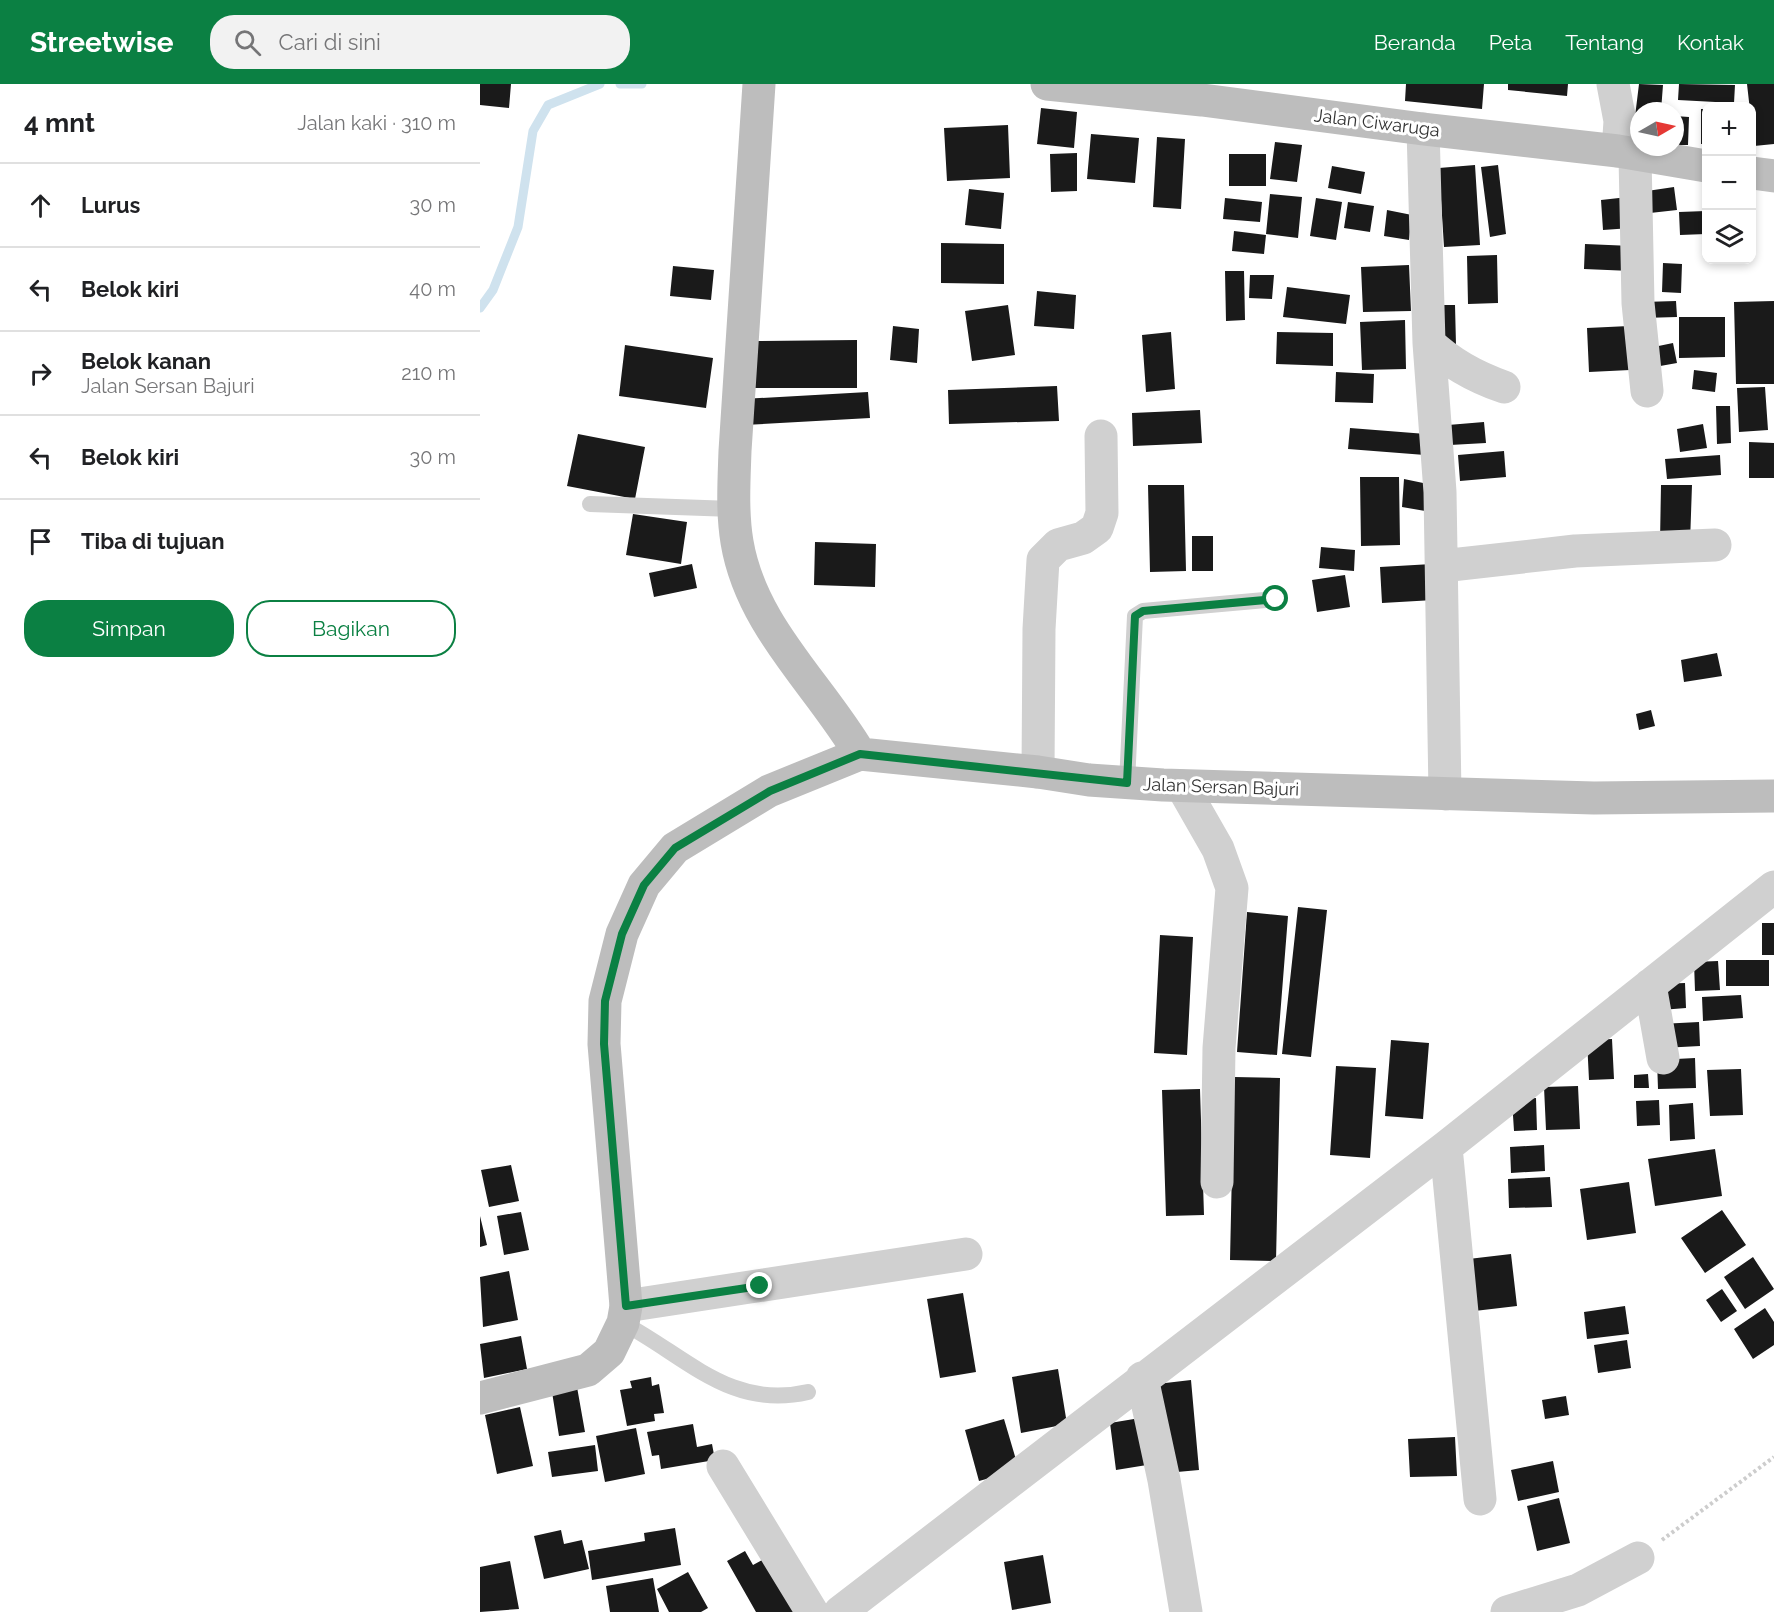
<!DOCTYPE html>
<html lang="id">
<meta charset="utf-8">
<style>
body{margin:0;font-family:Raleway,sans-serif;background:#f2f2f2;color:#202124}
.controls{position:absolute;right:18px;top:18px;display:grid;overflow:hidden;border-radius:12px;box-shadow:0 3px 9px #0003}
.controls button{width:54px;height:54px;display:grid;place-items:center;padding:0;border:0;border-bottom:2px solid #e0e0e0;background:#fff;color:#202124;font:30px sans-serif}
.compass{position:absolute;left:1150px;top:18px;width:54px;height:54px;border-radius:50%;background:#fff;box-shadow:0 3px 9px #0003;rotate:81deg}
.stop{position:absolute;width:18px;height:18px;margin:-14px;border:4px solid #0b8043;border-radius:50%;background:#fff}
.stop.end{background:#0b8043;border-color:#fff;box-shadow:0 2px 6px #0008}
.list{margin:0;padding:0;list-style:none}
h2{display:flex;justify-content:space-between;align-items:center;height:78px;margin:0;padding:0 24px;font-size:26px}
h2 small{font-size:20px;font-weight:400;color:#757577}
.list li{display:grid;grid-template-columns:39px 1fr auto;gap:18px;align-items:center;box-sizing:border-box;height:84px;padding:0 24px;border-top:2px solid #e0e0e0}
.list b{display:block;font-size:22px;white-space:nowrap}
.list p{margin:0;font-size:20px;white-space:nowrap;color:#757577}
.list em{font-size:20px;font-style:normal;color:#757577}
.actions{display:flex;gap:12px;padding:18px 24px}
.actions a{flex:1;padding:14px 0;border:2px solid #0b8043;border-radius:24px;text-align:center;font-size:21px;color:#0b8043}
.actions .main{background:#0b8043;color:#fff}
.icon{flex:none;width:33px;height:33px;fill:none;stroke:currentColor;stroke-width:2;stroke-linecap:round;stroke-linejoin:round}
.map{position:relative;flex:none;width:1294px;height:1528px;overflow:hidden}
header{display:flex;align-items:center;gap:36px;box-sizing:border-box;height:84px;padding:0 30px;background:#0b8043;color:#fff}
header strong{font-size:28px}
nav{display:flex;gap:33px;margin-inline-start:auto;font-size:21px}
.search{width:420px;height:54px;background:#f2f2f2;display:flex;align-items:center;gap:15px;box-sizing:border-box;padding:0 21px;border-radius:24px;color:#757577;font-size:22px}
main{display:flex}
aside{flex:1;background:#fff}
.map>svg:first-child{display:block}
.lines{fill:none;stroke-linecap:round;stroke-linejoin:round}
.stream{stroke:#cfe2ee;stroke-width:9}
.building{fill:#1a1a1a}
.path{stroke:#cdcdcd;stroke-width:4;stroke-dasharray:3 3;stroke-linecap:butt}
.lane{stroke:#d0d0d0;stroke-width:16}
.street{stroke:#d0d0d0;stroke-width:33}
.secondary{stroke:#bdbdbd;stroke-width:33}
.route{stroke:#0b8043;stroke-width:8}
.labels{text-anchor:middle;stroke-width:6;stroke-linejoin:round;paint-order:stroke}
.street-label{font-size:18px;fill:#333;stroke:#fff}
</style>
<header>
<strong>Streetwise</strong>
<div class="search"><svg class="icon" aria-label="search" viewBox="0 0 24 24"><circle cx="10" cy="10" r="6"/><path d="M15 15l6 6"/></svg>Cari di sini</div>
<nav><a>Beranda</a><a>Peta</a><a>Tentang</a><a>Kontak</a></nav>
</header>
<main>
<aside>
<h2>4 mnt<small>Jalan kaki · 310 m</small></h2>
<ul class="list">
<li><svg class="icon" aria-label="ahead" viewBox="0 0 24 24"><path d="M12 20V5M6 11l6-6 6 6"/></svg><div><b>Lurus</b></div><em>30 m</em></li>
<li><svg class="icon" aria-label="left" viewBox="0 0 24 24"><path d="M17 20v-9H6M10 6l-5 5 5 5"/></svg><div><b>Belok kiri</b></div><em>40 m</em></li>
<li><svg class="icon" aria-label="right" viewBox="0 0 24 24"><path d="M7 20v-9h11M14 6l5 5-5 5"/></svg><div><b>Belok kanan</b><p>Jalan Sersan Bajuri</p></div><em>210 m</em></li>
<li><svg class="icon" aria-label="left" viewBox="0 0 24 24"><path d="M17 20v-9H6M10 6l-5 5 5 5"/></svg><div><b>Belok kiri</b></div><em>30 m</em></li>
<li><svg class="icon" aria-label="arrive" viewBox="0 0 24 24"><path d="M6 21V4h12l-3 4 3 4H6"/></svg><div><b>Tiba di tujuan</b></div></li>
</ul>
<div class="actions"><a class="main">Simpan</a><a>Bagikan</a></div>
</aside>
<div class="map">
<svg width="1294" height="1528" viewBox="0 0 1294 1528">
<rect width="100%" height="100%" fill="#fff"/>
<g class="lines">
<path class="stream" d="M140,0H162
M0,224L13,206L38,143L53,47L68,21L120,0"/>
</g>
<path class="building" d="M0,0H31L29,24L0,21Z
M926,0H1004L1002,25L925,17Z
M1028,0H1088L1087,12L1028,6Z
M1159,0L1183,1L1181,27H1159V42L1154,41Z
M1199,0L1255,1L1254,19L1198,16Z
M1267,0H1294V60L1274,62Z
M561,24L597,28L594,64L557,60Z
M1221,25H1226V60H1221Z
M1195,32L1209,33L1208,61H1195Z
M528,41L530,94L467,97L464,44Z
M611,50L659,54L655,99L607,95Z
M677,53L705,55L701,125L673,123Z
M795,58L822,61L817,98L790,95Z
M597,69V107L571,108L570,70Z
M749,70H786V102H749Z
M995,81L1000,161L964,163L959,84Z
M1018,81L1026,150L1010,153L1001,83Z
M852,82L885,88L881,110L848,104Z
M1194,103L1197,126L1170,129L1167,107Z
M489,105L524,109L521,145L485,141Z
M790,110L822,113L818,154L786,150Z
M1148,113L1151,144L1123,146L1121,116Z
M745,114L782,118L780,138L743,135Z
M836,114L862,118L856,156L830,152Z
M868,118L894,122L890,148L864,144Z
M907,126L932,131L929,156L904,152Z
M1226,127V150L1200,151L1199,128Z
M754,147L786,151L784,170L752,167Z
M461,159L524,160V200L461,199Z
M1105,160L1152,162L1151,187L1104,185Z
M1017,171L1018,219L988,220L987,172Z
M1183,179L1202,180L1201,209L1182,208Z
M929,181L931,227L883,228L881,183Z
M193,182L234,186L231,216L190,212Z
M745,187H764L765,236L746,237Z
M770,191H794L792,215L769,214Z
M807,203L870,211L866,240L803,233Z
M557,207L596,211L594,245L554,242Z
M1196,217L1197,233L1163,234V218Z
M1294,217V300H1256L1254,218Z
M528,221L535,271L492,277L485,227Z
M957,221H975L976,261H958Z
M1199,233H1245V273L1199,274Z
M925,236L926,285L882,286L880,238Z
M413,242L439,245L437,279L410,276Z
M1149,242L1150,286L1109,288L1107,244Z
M691,248L695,305L666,308L662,251Z
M797,248L853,249V282L796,280Z
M377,256V304H275L274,257Z
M1193,259L1197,279L1169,284L1164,265Z
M145,261L233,274L226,324L139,312Z
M1214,286L1237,289L1235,308L1212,305Z
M856,288L894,290L893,319L855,318Z
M577,302L579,337L469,340L468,306Z
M1285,303L1288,346L1259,348L1257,304Z
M388,308L390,334L264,341L262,315Z
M1236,322H1250L1251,359L1237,360Z
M720,326L722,359L653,362L652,329Z
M1004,338L1006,359L970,361L968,341Z
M1223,340L1227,364L1200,368L1197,345Z
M870,344L946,350L945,371L868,365Z
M98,350L165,363L155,415L87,402Z
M1269,358L1294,359V394H1269Z
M1024,367L1026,393L980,397L978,371Z
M1240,371L1241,391L1187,395L1185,375Z
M880,393H919L920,461L881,462Z
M924,395L948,400L951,428L922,423Z
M668,401H704L706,487L670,488Z
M1181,401H1212L1210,459L1180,458Z
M153,430L207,438L201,480L146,471Z
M712,452H733V487H712Z
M335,458L396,460L395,503L334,501Z
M841,463L875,466L874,487L839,484Z
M212,480L217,504L174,513L169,489Z
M952,480L954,516L902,519L900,483Z
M865,491L870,523L837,528L832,496Z
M1237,569L1242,592L1204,598L1201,576Z
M1171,626L1175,642L1159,646L1156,630Z
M818,823L847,826L831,973L802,970Z
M767,828L808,832L797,971L757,968Z
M1282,839H1294V871H1282Z
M680,851L713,853L707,971L674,969Z
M1246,876H1289V902H1246Z
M1238,877L1240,906L1215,907L1214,878Z
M1205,899L1206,924L1181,926L1180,900Z
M1261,911L1263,934L1223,937L1222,913Z
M1219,938L1220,962L1182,964L1180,940Z
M1132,955L1134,995L1109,996L1107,956Z
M911,956L949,959L943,1035L905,1032Z
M1215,974L1216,1004L1178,1005L1177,976Z
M856,982L896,984L890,1074L850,1071Z
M1261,985L1263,1031L1230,1032L1227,986Z
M1168,990L1169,1004H1154V991Z
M754,993L800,994L796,1177L750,1176Z
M1098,1002L1100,1045L1066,1046L1064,1003Z
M720,1005L724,1131L686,1132L682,1006Z
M1056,1014L1057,1046L1034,1047L1032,1016Z
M1179,1016L1180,1041L1157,1042L1156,1017Z
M1213,1019L1215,1055L1190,1057L1189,1021Z
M1064,1061L1065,1087L1031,1089L1030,1063Z
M1235,1065L1242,1112L1175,1122L1168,1075Z
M31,1081L39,1117L9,1123L1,1086Z
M1070,1093L1072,1123L1029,1124L1028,1095Z
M1149,1098L1156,1149L1107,1156L1100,1105Z
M1242,1126L1266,1161L1225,1189L1201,1154Z
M41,1128L49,1166L24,1171L17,1132Z
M0,1132L7,1161L0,1163Z
M1031,1170L1037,1222L986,1228L980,1176Z
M1273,1173L1294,1205L1265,1225L1244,1193Z
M29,1187L38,1236L3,1243L0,1193Z
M1242,1205L1257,1227L1241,1238L1226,1216Z
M483,1209L496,1288L460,1294L447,1215Z
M1145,1222L1149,1250L1107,1255L1104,1228Z
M1285,1224L1294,1238V1261L1273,1275L1254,1245Z
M41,1252L47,1285L4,1294L0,1260Z
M1147,1256L1151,1284L1118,1289L1114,1261Z
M578,1285L587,1340L541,1349L532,1293Z
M171,1293L172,1302L179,1300L184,1329L174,1330L175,1337L147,1342L140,1306L152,1304L150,1297Z
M711,1296L719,1386L686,1389L677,1300Z
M97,1303L105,1348L79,1352L72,1308Z
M1086,1312L1089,1331L1065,1335L1062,1316Z
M40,1323L53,1382L17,1390L5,1331Z
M666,1333L673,1380L636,1386L630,1339Z
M524,1335L539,1386L499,1397L485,1346Z
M213,1340L217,1363L232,1360L235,1376L181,1385L179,1371L172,1372L167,1348Z
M156,1344L165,1390L125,1398L116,1352Z
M975,1353L977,1392L930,1393L928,1355Z
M115,1361L118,1387L72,1393L68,1368Z
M1073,1377L1079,1408L1038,1417L1031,1386Z
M1079,1414L1090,1459L1057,1467L1047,1422Z
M195,1444L201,1481L112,1496L108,1467L165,1457L164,1449Z
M81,1446L84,1460L102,1456L109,1485L64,1495L54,1452Z
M265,1467L273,1481L293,1470L325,1528H276L247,1477Z
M563,1471L571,1519L532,1526L524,1478Z
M30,1477L39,1525L0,1528V1483Z
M208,1488L228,1524L221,1528H189L177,1505Z
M173,1494L179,1528H130L126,1502Z"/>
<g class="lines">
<path class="path" d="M1182,1456L1294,1373"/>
<path class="lane" d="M110,420L253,425
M647,699L655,532L663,527L796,515
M143,1239C207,1273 251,1326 328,1308"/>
<path class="street" d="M1133,0L1140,37L1138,67
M943,45L949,259L960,408L965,710
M1155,72L1158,219L1167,307
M949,259C971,280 995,293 1024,303
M962,482L1095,467L1235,461
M558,688L559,545L563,476L578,461L603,454L617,444L622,429L621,352
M702,702L738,765L752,804L739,964L737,1098
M1170,901L1183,974
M966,1063L1000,1415
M146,1222L486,1170
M662,1294L684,1396L706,1528
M243,1382L332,1528
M360,1528L966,1063L1294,803
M1027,1528L1098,1506L1158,1474"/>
<path class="secondary" d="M279,0L255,367C254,397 252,428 257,458C271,542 338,599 380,670
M567,0L722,16L943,45L1138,67L1226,82
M1272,89L1294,92
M0,1314L108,1286L129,1268L143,1239L146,1222L124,960L125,917L142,850L164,801L195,764L289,707L380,670L558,688L609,696L683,701L1114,714L1294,712"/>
</g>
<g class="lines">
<path class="route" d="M280,1202L146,1222L124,960L125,917L142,850L164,801L195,764L290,707L380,670L647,699L655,532L663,527L796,515"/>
</g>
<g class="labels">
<g class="street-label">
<text transform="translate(897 39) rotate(7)" y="6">Jalan Ciwaruga</text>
<text transform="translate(741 703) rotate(2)" y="6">Jalan Sersan Bajuri</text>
</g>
</g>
</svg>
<div class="controls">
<button>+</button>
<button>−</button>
<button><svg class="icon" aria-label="layers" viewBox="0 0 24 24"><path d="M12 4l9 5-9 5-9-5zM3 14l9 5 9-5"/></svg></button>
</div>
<svg class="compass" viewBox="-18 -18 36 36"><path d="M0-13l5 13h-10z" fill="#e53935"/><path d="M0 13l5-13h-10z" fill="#757577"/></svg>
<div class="stop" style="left:796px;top:515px"></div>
<div class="stop end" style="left:280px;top:1202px"></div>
</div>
</main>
